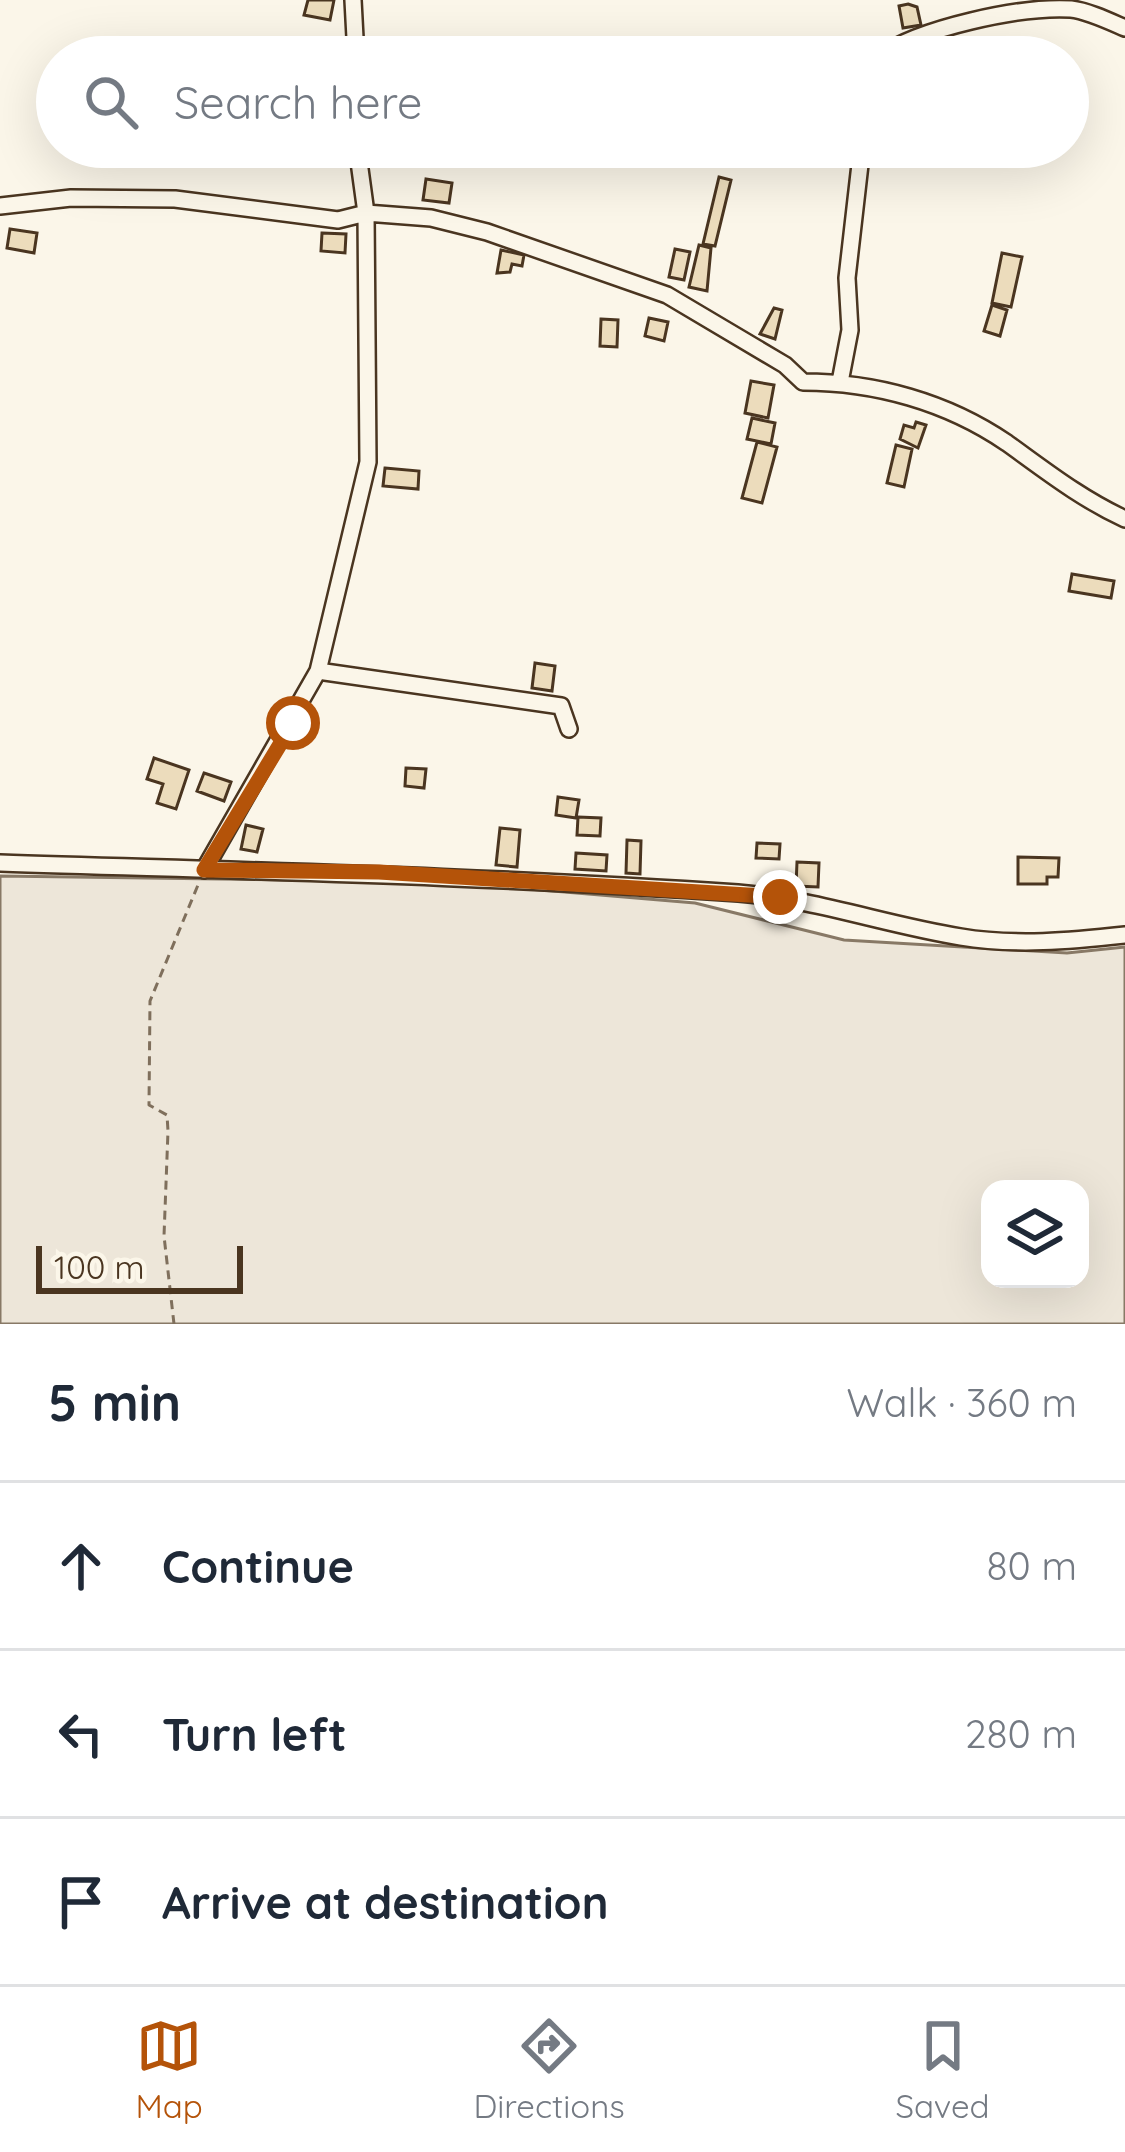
<!DOCTYPE html>
<meta charset="utf-8">
<style>
body{margin:0;font-family:Quicksand,sans-serif;background:#f2f2f3;color:#1f2937}
.controls{position:absolute;right:36px;bottom:36px;display:grid;overflow:hidden;border-radius:24px;box-shadow:0 12px 48px #0002}
.controls button{width:108px;height:108px;display:grid;place-items:center;padding:0;border:0;border-bottom:3px solid #e0e1e3;background:#fff;color:#1f2937;font:60px sans-serif}
.scale{position:absolute;left:36px;bottom:30px;width:207px;box-sizing:border-box;padding-left:12px;border:6px solid #4a3520;border-top:0;font-size:33px;line-height:42px;white-space:nowrap;color:#4a3520;-webkit-text-stroke:9px #fbf6e9;paint-order:stroke}
.stop{position:absolute;width:36px;height:36px;margin:-27px;border:9px solid #b45309;border-radius:50%;background:#fff}
.stop.end{background:#b45309;border-color:#fff;box-shadow:0 3px 12px #0008}
.list{margin:0;padding:0;list-style:none}
h2{display:flex;justify-content:space-between;align-items:center;height:156px;margin:0;padding:0 48px;font-size:51px}
h2 small{font-size:39px;font-weight:400;color:#747a83}
.list li{display:grid;grid-template-columns:78px 1fr auto;gap:36px;align-items:center;box-sizing:border-box;height:168px;padding:0 48px;border-top:3px solid #e0e1e3}
.list b{display:block;font-size:45px;white-space:nowrap}
.list em{font-size:39px;font-style:normal;color:#747a83}
.icon{flex:none;width:66px;height:66px;fill:none;stroke:currentColor;stroke-width:2;stroke-linecap:round;stroke-linejoin:round}
.map{position:relative;flex:none;width:1125px;height:1324px;overflow:hidden}
.search{position:absolute;background:#fff;box-shadow:0 12px 48px #0002;left:36px;right:36px;top:36px;height:132px;display:flex;align-items:center;gap:30px;box-sizing:border-box;padding:0 42px;border-radius:66px;color:#747a83;font-size:45px}
.sheet{height:660px;background:#fff}
nav{display:flex;justify-content:space-around;align-items:center;box-sizing:border-box;height:168px;border-top:3px solid #e0e1e3;background:#fff;font-size:33px;color:#747a83}
nav a{display:grid;justify-items:center;gap:6px}
nav .on{color:#b45309}
.map>svg:first-child{display:block}
.green{fill:#ede6d9;stroke:#887966;stroke-width:3;fill-rule:evenodd}
.building{fill:#ecdcbc;stroke:#4a3520;stroke-width:3}
.lines{fill:none;stroke-linecap:round;stroke-linejoin:round}
.minor-casing{stroke:#4a3520;stroke-width:20}
.path{stroke:#7f6f5c;stroke-width:3;stroke-dasharray:9 6;stroke-linecap:butt}
.minor{stroke:#fbf6e9;stroke-width:15}
.route{stroke:#b45309;stroke-width:15}
</style>
<div class="map">
<svg width="1125" height="1324" viewBox="0 0 1125 1324">
<rect width="100%" height="100%" fill="#fbf6e9"/>
<path class="green" d="M0,876L446,882L695,903L844,940L1067,953L1125,947V1324H0ZM990,1189H1080V1279H990Z"/>
<path class="building" d="M308,0H334L330,20L304,15Z
M908,4L917,7L921,25L903,28L899,6Z
M719,177L731,180L715,246L703,244Z
M426,179L452,183L449,203L423,200Z
M10,229L37,233L34,253L7,248Z
M322,233L346,234L345,253L321,251Z
M699,245L711,248L707,291L689,287Z
M675,249L690,252L684,280L669,277Z
M501,250L524,255L522,266L512,264L510,272L497,273Z
M1002,253L1022,257L1011,307L992,303Z
M992,305L1007,310L1000,336L984,331Z
M774,308L782,310L775,339L760,334Z
M649,318L668,322L664,341L645,336Z
M601,319L618,320L617,347L600,346Z
M751,381L774,385L768,418L745,413Z
M752,418L775,423L771,444L747,439Z
M916,422L926,425L918,448L900,439L904,425L914,428Z
M757,442L777,447L762,503L742,498Z
M896,445L912,449L904,487L887,483Z
M385,468L419,471L418,489L383,486Z
M1072,574L1114,581L1111,598L1069,591Z
M535,663L555,666L552,691L532,688Z
M154,758L189,770L176,809L157,803L163,784L147,779Z
M406,768L426,769L424,788L405,786Z
M204,773L231,782L224,801L197,791Z
M558,797L579,800L576,818L556,815Z
M578,817L601,818L600,836L577,835Z
M246,825L263,829L257,852L241,849Z
M500,828L520,830L517,867L496,865Z
M627,840L641,841L640,874L626,873Z
M757,843L780,844L779,859L756,858Z
M576,853L607,855L606,871L575,869Z
M1018,857L1059,858L1058,877H1047V884H1018Z
M797,862L819,863L818,887L796,886Z"/>
<g class="lines">
<defs>
<path id="minor" d="M353,0L356,57
M879,57C919,28 1021,6 1071,9C1088,11 1109,21 1125,28
M0,206L71,198L175,199L338,220L366,213L431,218L487,232L667,295L785,365L803,382C875,382 947,402 1007,443C1046,471 1080,498 1125,519
M840,382L850,330L847,278L862,147
M318,671L561,706L569,729
M0,863C246,871 492,876 738,893C815,899 886,925 961,937C1015,946 1071,941 1125,935
M204,870L318,671L368,462L366,213L357,147"/>
</defs>
<use href="#minor" class="minor-casing"/>
<path class="path" d="M174,1324L164,1236L168,1131L167,1115L149,1105L150,1001L198,885"/>
<use href="#minor" class="minor"/>
</g>
<g class="lines">
<path class="route" d="M293,723L204,870L379,872L780,897"/>
</g>
</svg>
<div class="controls">
<button><svg class="icon" aria-label="layers" viewBox="0 0 24 24"><path d="M12 4l9 5-9 5-9-5zM3 14l9 5 9-5"/></svg></button>
</div>
<div class="scale">100 m</div>
<div class="stop" style="left:293px;top:723px"></div>
<div class="stop end" style="left:780px;top:897px"></div>
<div class="search"><svg class="icon" aria-label="search" viewBox="0 0 24 24"><circle cx="10" cy="10" r="6"/><path d="M15 15l6 6"/></svg>Search here</div>
</div>
<section class="sheet">
<h2>5 min<small>Walk · 360 m</small></h2>
<ul class="list">
<li><svg class="icon" aria-label="ahead" viewBox="0 0 24 24"><path d="M12 20V5M6 11l6-6 6 6"/></svg><div><b>Continue</b></div><em>80 m</em></li>
<li><svg class="icon" aria-label="left" viewBox="0 0 24 24"><path d="M17 20v-9H6M10 6l-5 5 5 5"/></svg><div><b>Turn left</b></div><em>280 m</em></li>
<li><svg class="icon" aria-label="arrive" viewBox="0 0 24 24"><path d="M6 21V4h12l-3 4 3 4H6"/></svg><div><b>Arrive at destination</b></div></li>
</ul>
</section>
<nav>
<a class="on"><svg class="icon" aria-label="map" viewBox="0 0 24 24"><path d="M3 6l6-2 6 2 6-2v14l-6 2-6-2-6 2zM9 4v14M15 6v14"/></svg>Map</a>
<a><svg class="icon" aria-label="directions" viewBox="0 0 24 24"><path d="M12 3l9 9-9 9-9-9zM9 14v-3h6M13 9l2 2-2 2"/></svg>Directions</a>
<a><svg class="icon" aria-label="saved" viewBox="0 0 24 24"><path d="M7 4h10v16l-5-4-5 4z"/></svg>Saved</a>
</nav>
